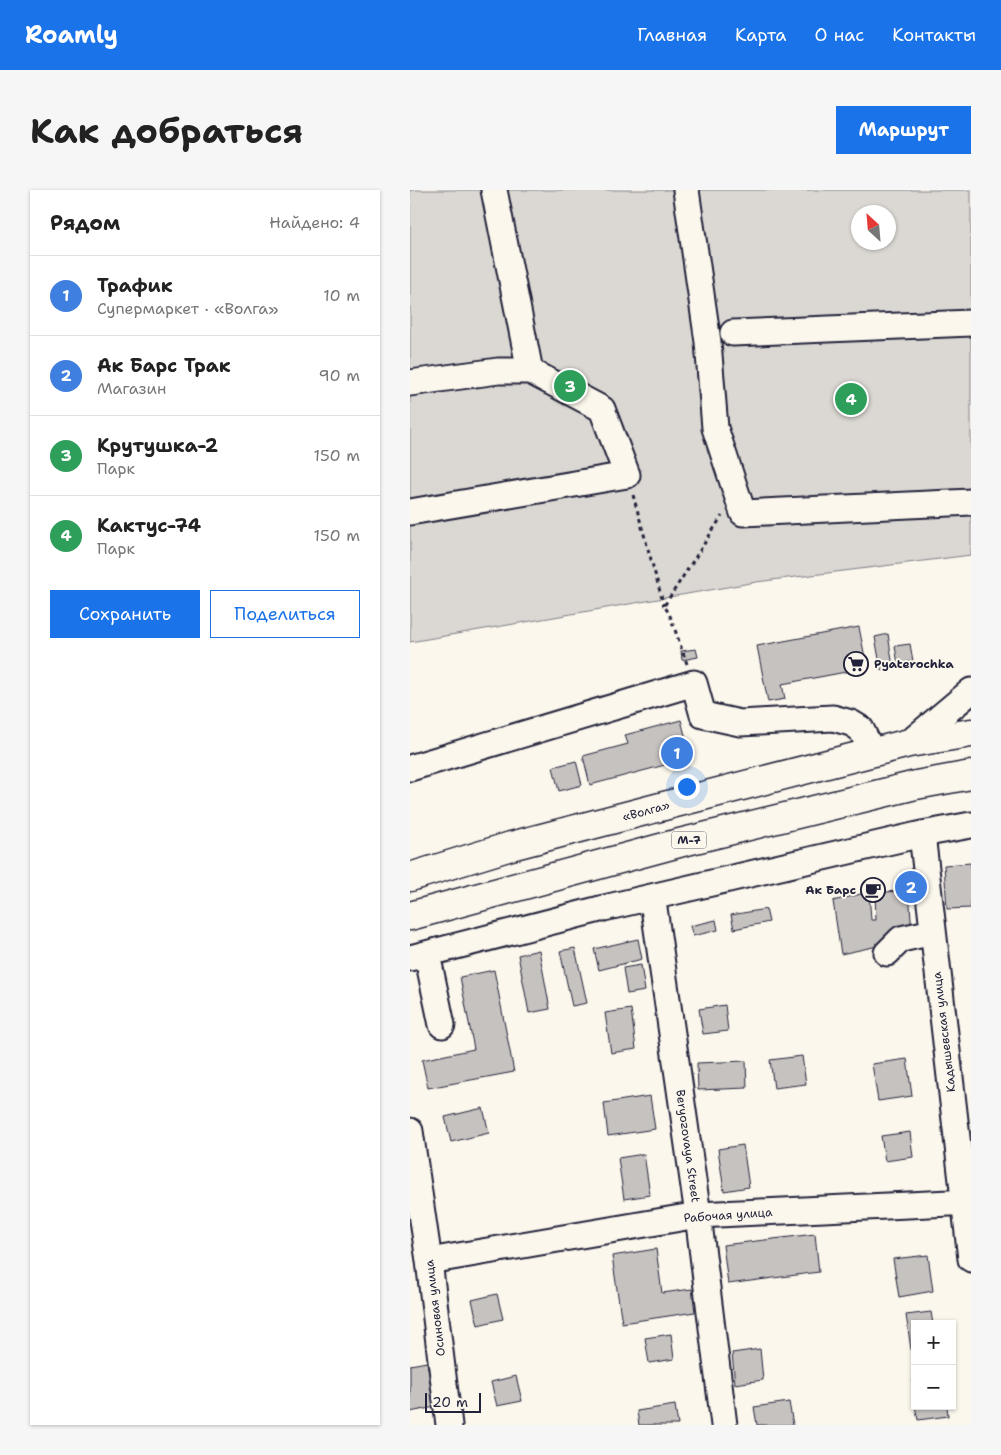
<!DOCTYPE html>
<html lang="ru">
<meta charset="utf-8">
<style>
body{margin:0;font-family:"Shantell Sans",sans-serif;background:#f6f6f6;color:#222}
.controls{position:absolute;right:15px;bottom:15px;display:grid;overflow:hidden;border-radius:0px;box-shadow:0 1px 4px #0004}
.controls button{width:45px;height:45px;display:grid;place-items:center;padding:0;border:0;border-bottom:1px solid #e0e0e0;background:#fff;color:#222;font:25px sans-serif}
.compass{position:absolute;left:441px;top:15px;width:45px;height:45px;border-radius:50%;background:#fff;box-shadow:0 1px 4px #0004;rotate:334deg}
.scale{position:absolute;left:15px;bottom:12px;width:56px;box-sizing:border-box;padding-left:5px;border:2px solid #22223b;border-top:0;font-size:14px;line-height:18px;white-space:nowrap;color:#22223b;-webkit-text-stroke:4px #fbf7ec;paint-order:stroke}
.you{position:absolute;left:276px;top:596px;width:18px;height:18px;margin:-12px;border:4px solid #fff;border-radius:50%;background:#1a73e8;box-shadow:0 0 0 8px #1a73e833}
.badge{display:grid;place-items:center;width:32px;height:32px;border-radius:50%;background:#1a73e8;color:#fff;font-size:16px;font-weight:700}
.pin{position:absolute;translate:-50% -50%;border:2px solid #fff;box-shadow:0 1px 5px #0006}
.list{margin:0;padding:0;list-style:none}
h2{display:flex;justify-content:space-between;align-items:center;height:65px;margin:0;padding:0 20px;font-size:21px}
h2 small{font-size:16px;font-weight:400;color:#767676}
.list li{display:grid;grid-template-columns:32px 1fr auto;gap:15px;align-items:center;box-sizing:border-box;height:80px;padding:0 20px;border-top:1px solid #e0e0e0}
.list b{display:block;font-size:19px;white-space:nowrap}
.list p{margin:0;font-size:16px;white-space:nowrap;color:#767676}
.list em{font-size:16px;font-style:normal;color:#767676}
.actions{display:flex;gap:10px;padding:15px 20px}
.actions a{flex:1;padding:11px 0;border:1px solid #1a73e8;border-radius:0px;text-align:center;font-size:18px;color:#1a73e8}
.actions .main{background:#1a73e8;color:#fff}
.map{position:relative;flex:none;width:561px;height:1235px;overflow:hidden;border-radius:0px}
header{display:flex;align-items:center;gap:30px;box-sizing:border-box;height:70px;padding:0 25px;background:#1a73e8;color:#fff}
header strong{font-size:24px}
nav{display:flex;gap:28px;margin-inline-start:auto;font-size:18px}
.intro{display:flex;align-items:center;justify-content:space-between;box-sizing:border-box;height:120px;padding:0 30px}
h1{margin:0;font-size:35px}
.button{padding:12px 22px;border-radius:0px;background:#1a73e8;color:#fff;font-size:18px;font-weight:700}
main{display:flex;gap:30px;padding:0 30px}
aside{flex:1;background:#fff;border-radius:0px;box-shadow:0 1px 4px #0004}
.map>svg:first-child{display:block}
.green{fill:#dbd8d3;stroke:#7e7d87;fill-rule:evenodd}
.building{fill:#c6c2c0;stroke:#22223b}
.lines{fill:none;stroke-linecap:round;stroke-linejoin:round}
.minor-casing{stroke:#22223b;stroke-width:29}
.highway-casing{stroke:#22223b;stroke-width:31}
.path{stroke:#22223b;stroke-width:3;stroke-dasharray:4 4;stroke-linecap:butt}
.minor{stroke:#fbf7ec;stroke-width:25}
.highway{stroke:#fbf7ec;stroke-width:28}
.labels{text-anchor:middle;stroke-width:4;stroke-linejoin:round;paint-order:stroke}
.shield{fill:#fbf7ec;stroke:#636270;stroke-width:1}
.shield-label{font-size:11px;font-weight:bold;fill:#22223b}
.poi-label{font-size:12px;font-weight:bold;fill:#22223b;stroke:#fbf7ec;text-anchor:start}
.street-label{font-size:12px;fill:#22223b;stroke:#fbf7ec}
</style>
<header>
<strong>Roamly</strong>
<nav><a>Главная</a><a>Карта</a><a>О нас</a><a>Контакты</a></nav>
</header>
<div class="intro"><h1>Как добраться</h1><a class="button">Маршрут</a></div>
<main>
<aside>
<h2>Рядом<small>Найдено: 4</small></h2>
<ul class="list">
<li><span class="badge" style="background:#3f7fe0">1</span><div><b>Трафик</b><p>Супермаркет · «Волга»</p></div><em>10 m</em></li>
<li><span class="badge" style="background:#3f7fe0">2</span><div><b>Ак Барс Трак</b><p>Магазин</p></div><em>90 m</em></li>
<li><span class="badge" style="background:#2e9e5b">3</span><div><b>Крутушка-2</b><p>Парк</p></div><em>150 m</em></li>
<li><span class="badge" style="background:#2e9e5b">4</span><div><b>Кактус-74</b><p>Парк</p></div><em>150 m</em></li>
</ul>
<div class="actions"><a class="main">Сохранить</a><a>Поделиться</a></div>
</aside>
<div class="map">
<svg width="561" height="1235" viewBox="0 0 561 1235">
<rect width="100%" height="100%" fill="#fbf7ec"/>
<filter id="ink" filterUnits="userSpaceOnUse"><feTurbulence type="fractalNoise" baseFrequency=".02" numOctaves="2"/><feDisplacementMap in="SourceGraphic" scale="10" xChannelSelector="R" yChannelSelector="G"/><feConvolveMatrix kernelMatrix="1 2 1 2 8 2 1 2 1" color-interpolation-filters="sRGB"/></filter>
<g filter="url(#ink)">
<path class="green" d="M0,0H561V365L346,392L0,452ZM448,22H478V52H448Z"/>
<path class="building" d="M449,437L457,478L372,494L375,509L358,512L347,456Z
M478,444L483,477L471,480L465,447Z
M500,454L503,471L488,474L485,456Z
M286,459L288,467L272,470L271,461Z
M271,530L281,568L180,595L173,566L218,554L215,545Z
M166,571L172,595L149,601L143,577Z
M561,673V718L537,719L534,675Z
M499,700L502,745L477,754L431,764L423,711L459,702L461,730H466L465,703Z
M356,719L359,732L324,739L321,725Z
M306,730L308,740L283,746L280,736Z
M228,749L232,769L189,780L184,759Z
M165,758L177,813L162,816L150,761Z
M129,760L140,819L119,823L108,765Z
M231,775L235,801L217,804L213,778Z
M84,780L104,882L18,898L12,870L64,859L50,787Z
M315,815L318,841L293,844L289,819Z
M221,819L226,859L201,863L195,823Z
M392,866L396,894L364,898L360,870Z
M497,869L502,906L468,911L462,874Z
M336,871L337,898L288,900L287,873Z
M240,906L245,939L198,946L194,913Z
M73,918L79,943L41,952L35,927Z
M500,942L503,967L475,971L471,946Z
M333,955L339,997L314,1001L308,959Z
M234,964L240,1005L214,1009L208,968Z
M405,1044L409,1082L318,1094L313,1055Z
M246,1059L252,1103L282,1099L285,1122L212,1133L202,1066Z
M518,1065L523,1101L489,1107L483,1069Z
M87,1104L93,1129L68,1135L62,1110Z
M521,1122L523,1134H505V1165L502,1166L496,1125Z
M261,1144L264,1169L239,1173L235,1148Z
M350,1159L353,1190L325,1194L322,1163Z
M17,1172L25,1217L0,1222V1175Z
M106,1186L112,1211L87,1216L81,1192Z
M502,1190H505V1211Z
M379,1212L383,1235H347L344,1217Z
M265,1215L268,1235H229L227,1221Z
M505,1216H537L538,1226L508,1230Z"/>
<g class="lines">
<defs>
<path id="minor" d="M84,0L120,181
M276,0L298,152L305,238L333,323L561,312
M323,143L561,133
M0,193L88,181H120L192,219L217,285L0,322
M499,553L561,501
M0,578L284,493L293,525L330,533L423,528L441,533L451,539L462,562
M512,644L561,1069
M241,707L244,718L288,1025L314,1235
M477,763L491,749L523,742
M17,764L32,835
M0,768L194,718L512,644L561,635
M0,941L19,1071L39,1235
M19,1071L288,1025L561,1012"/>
<path id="highway" d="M0,687L101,656L254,616L499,553L561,543
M0,726L269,653L506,595L561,585"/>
</defs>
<use href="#minor" class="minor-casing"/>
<use href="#highway" class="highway-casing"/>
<path class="path" d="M223,305L254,416
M277,474L259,423L254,416L312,326"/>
<use href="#minor" class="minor"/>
<use href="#highway" class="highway"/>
</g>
</g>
<defs>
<symbol id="supermarket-ring" viewBox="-11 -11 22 22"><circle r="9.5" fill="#fbf7ec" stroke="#22223b" stroke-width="1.5"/><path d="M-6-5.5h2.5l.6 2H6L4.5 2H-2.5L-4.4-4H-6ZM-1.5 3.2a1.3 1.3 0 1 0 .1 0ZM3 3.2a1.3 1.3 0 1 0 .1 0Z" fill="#22223b"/></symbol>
<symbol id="cafe-ring" viewBox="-11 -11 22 22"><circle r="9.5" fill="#fbf7ec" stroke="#22223b" stroke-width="1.5"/><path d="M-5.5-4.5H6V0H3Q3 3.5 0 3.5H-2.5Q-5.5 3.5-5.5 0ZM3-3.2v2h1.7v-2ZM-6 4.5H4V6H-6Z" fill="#22223b"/></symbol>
</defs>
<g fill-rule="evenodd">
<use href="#supermarket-ring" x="432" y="460" width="28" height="28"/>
<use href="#cafe-ring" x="449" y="686" width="28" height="28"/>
</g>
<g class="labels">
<rect class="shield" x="261.5" y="641.5" width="35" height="17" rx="4"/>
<g class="shield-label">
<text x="279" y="654">М-7</text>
</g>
<g class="poi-label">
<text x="464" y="478">Pyaterochka</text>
<text x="446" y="704" text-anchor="end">Ак Барс</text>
</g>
<g class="street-label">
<text transform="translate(236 621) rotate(-15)" y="4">«Волга»</text>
<text transform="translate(534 842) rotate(-97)" y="4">Кадышевская улица</text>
<text transform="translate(278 956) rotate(82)" y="4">Beryozovaya Street</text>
<text transform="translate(318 1025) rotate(-4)" y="4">Рабочая улица</text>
<text transform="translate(25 1118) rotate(-97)" y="4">Осиновая улица</text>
</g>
</g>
</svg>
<div class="controls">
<button>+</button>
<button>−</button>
</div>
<svg class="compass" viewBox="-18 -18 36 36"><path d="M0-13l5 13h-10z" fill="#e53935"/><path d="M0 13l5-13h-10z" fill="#767676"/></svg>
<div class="scale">20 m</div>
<div class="you"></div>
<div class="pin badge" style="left:267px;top:563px;background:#3f7fe0">1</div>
<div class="pin badge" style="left:501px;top:697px;background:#3f7fe0">2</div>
<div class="pin badge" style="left:160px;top:196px;background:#2e9e5b">3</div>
<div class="pin badge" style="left:441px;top:209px;background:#2e9e5b">4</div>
</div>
</main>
